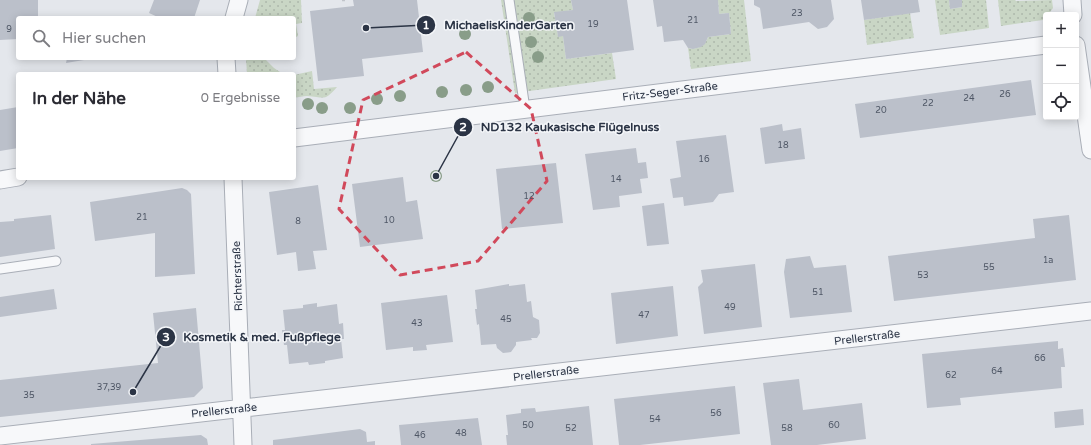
<!DOCTYPE html>
<html lang="de">
<meta charset="utf-8">
<style>
body{margin:0;font-family:"Varela Round",sans-serif;background:#f2f2f3;color:#2b2b33}
.controls{position:absolute;right:12px;top:12px;display:grid;overflow:hidden;border-radius:4px;box-shadow:0 2px 10px #0003}
.controls button{width:36px;height:36px;display:grid;place-items:center;padding:0;border:0;border-bottom:1px solid #e1e1e2;background:#fff;color:#2b2b33;font:20px sans-serif}
.list{margin:0;padding:0;list-style:none}
h2{display:flex;justify-content:space-between;align-items:center;height:52px;margin:0;padding:0 16px;font-size:17px}
h2 small{font-size:13px;font-weight:400;color:#7c7c81}
.icon{flex:none;width:22px;height:22px;fill:none;stroke:currentColor;stroke-width:2;stroke-linecap:round;stroke-linejoin:round}
.map{position:relative;flex:none;width:1091px;height:445px;overflow:hidden}
.search{position:absolute;background:#fff;box-shadow:0 2px 10px #0003;left:16px;top:16px;width:280px;height:44px;display:flex;align-items:center;gap:10px;box-sizing:border-box;padding:0 14px;border-radius:4px;color:#7c7c81;font-size:15px}
.panel{position:absolute;background:#fff;box-shadow:0 2px 10px #0003;left:16px;top:72px;width:280px;height:108px;border-radius:4px}
.map>svg:first-child{display:block}
.grass{fill:url(#grass-dots)}
.building{fill:#bbc0ca}
.lines{fill:none;stroke-linecap:round;stroke-linejoin:round}
.service-casing{stroke:#a9aeb7;stroke-width:11}
.minor-casing{stroke:#a9aeb7;stroke-width:19}
.path{stroke:#c2c5cb;stroke-width:2.5;stroke-dasharray:3 3;stroke-linecap:butt}
.service{stroke:#f7f8fa;stroke-width:9}
.minor{stroke:#f7f8fa;stroke-width:17}
.tree{fill:#899d89}
.marked{fill:none;stroke:#d1495b;stroke-width:3;stroke-dasharray:8 5;stroke-linejoin:round}
.labels{text-anchor:middle;stroke-width:3;stroke-linejoin:round;paint-order:stroke}
.number-label{font-size:9px;fill:#4f5766}
.street-label{font-size:11px;fill:#2b3445;stroke:#f4f6f9}
.leader{fill:none;stroke:#2b3445;stroke-width:1.5}
.callout-dot{fill:#2b3445;stroke:#f4f6f9;stroke-width:1.5}
.mark-label{font-size:12px;text-anchor:middle;font-weight:bold;fill:#fff}
.callout-label{font-size:12px;text-anchor:middle;font-weight:bold;fill:#2b3445;stroke:#f4f6f9;stroke-width:3;stroke-linejoin:round;paint-order:stroke}
</style>
<div class="map">
<svg width="1091" height="445" viewBox="0 0 1091 445">
<defs>
<pattern id="grass-dots" width="8" height="8" patternUnits="userSpaceOnUse"><rect width="8" height="8" fill="#c9d6c5"/><path d="M2 2h.1M6 6h.1" fill="none" stroke="#adb8ab" stroke-width="1.8" stroke-linecap="round"/></pattern>
</defs>
<rect width="100%" height="100%" fill="#e4e7ec"/>
<path class="grass" d="M260,0H301L302,23L296,24L298,36L294,38V18H255Z
M501,0H571L573,10L554,13L558,36H563L566,59L612,53L616,79L515,93Z
M718,0H744L751,61L691,69L688,48C698,50 705,46 708,37L731,34L729,13L719,14Z
M935,0H949L950,9L962,7V0H986L989,28L940,35Z
M998,0H1015L1016,1L1052,0L1053,8L1048,15H1046L1043,20L1001,26Z
M910,13L914,38L867,45L864,20Z
M246,58H264L274,68L283,74H247Z
M312,71L314,89L337,87C324,102 325,97 307,96C303,96 298,97 294,98V75Z"/>
<path class="building" d="M0,0H38V18H18V39L0,40Z
M154,0H200L194,18H160L149,13Z
M353,0H417L423,52L362,59L364,76L318,81L310,11L354,6Z
M571,0H627L634,50L566,59L563,36L558,37L554,12L573,10Z
M653,0H718L719,14L729,13L731,34L708,37L705,44L701,47L693,49L688,48L683,40L664,42L662,26L657,27Z
M754,0H831L834,19L827,27L818,29L809,22L763,29L760,8L754,5Z
M861,0H918L920,12L864,20Z
M949,0H962V7L950,9Z
M67,58H90V59L66,63Z
M1031,80L1036,115L860,138L855,104Z
M18,107V148L0,151V110Z
M782,124L783,131L801,128L805,159L765,164L760,128Z
M726,135L734,192L719,194L713,202L684,206L683,197L673,198L670,179L681,177L676,141Z
M636,148L638,163L646,162L648,178L640,179L642,193L619,196L620,207L593,210L585,154Z
M556,163L563,223L502,229L496,169Z
M403,177L406,202L417,200L423,239L360,247L352,184Z
M318,185L327,250L313,251L316,269L298,271L296,252L277,255L269,192Z
M182,188L187,190L191,194L195,274L155,277V233L95,241L90,202Z
M664,203L669,244L647,246L642,206Z
M51,215L55,249L0,257V222L14,221V219Z
M1069,215L1076,280L894,301L888,256L1035,238L1033,219Z
M810,256L814,268L846,265L852,312L790,318L784,272L786,259Z
M755,264L762,327L704,334L698,287L703,282L701,270Z
M509,284V286L525,284L527,302L531,301L533,317L539,320L540,333L537,338H531L532,340L516,342V345L511,352L503,353L497,348L496,344L481,345L479,324L477,325L475,309H477L475,290Z
M673,286L678,336L616,344L611,293Z
M54,289L57,309L0,317V297Z
M447,295L453,342L426,345L427,350L413,351V347L386,350L381,303Z
M317,303V307L337,304L339,324L343,323L344,339H341L343,358L325,361V363L309,365L308,362L289,364L287,345H284L282,330H285L283,310L303,308V305Z
M196,308L203,388L194,397L0,417V380L158,363L153,313Z
M1058,341V349L1063,348L1065,367H1061L1062,388L960,398L961,405L927,408L922,354Z
M799,379L803,410L862,403L866,439L817,445H771L763,383Z
M735,386L740,434L640,445H619L614,399Z
M589,406L593,445H507L506,435H508L506,415L521,413V409L535,408L536,412Z
M1083,409L1084,425L1055,428L1054,412Z
M478,418L482,445H401L399,425Z
M360,429L366,432L367,442L375,441V445H273V440Z
M201,435L207,439L208,445H91V444Z"/>
<g class="lines">
<defs>
<path id="service" d="M509,0L525,109
M0,269L56,261"/>
<path id="minor" d="M1072,0L1073,15
M234,18L239,0
M1076,45L1091,150
M226,58L227,74
M294,138L1046,45
M233,178L243,445
M0,180L18,177
M0,436L1091,311"/>
</defs>
<use href="#service" class="service-casing"/>
<use href="#minor" class="minor-casing"/>
<path class="path" d="M342,0H347"/>
<use href="#service" class="service"/>
<use href="#minor" class="minor"/>
</g>
<g class="tree">
<circle cx="529" cy="18" r="6"/>
<circle cx="465" cy="34" r="6"/>
<circle cx="531" cy="42" r="6"/>
<circle cx="538" cy="57" r="6"/>
<circle cx="488" cy="87" r="6"/>
<circle cx="466" cy="90" r="6"/>
<circle cx="442" cy="92" r="6"/>
<circle cx="400" cy="96" r="6"/>
<circle cx="377" cy="99" r="6"/>
<circle cx="308" cy="104" r="6"/>
<circle cx="322" cy="108" r="6"/>
<circle cx="350" cy="108" r="6"/>
<circle cx="436" cy="176" r="6"/>
</g>
<path class="marked" d="M466,52L531,109L547,181L478,261L400,275L339,209L363,100Z"/>
<g class="labels">
<g class="number-label">
<text x="797" y="16">23</text>
<text x="693" y="23">21</text>
<text x="593" y="27">19</text>
<text x="9" y="32">9</text>
<text x="1005" y="97">26</text>
<text x="969" y="101">24</text>
<text x="928" y="106">22</text>
<text x="881" y="113">20</text>
<text x="783" y="148">18</text>
<text x="704" y="162">16</text>
<text x="616" y="182">14</text>
<text x="529" y="199">12</text>
<text x="142" y="220">21</text>
<text x="389" y="223">10</text>
<text x="298" y="224">8</text>
<text x="1048" y="263">1a</text>
<text x="989" y="270">55</text>
<text x="923" y="278">53</text>
<text x="818" y="295">51</text>
<text x="730" y="310">49</text>
<text x="644" y="318">47</text>
<text x="506" y="322">45</text>
<text x="417" y="326">43</text>
<text x="1040" y="361">66</text>
<text x="997" y="374">64</text>
<text x="951" y="378">62</text>
<text x="109" y="390">37,39</text>
<text x="29" y="398">35</text>
<text x="716" y="416">56</text>
<text x="655" y="422">54</text>
<text x="528" y="428">50</text>
<text x="834" y="428">60</text>
<text x="571" y="431">52</text>
<text x="787" y="431">58</text>
<text x="461" y="436">48</text>
<text x="420" y="438">46</text>
</g>
<g class="street-label">
<text transform="translate(670 91) rotate(-7)" y="4">Fritz-Seger-Straße</text>
<text transform="translate(237 276) rotate(-92)" y="4">Richterstraße</text>
<text transform="translate(867 337) rotate(-7)" y="4">Prellerstraße</text>
<text transform="translate(546 373) rotate(-7)" y="4">Prellerstraße</text>
<text transform="translate(224 410) rotate(-6)" y="4">Prellerstraße</text>
</g>
</g>
<path class="leader" d="M366 28L426 25M436 176L463 127M133 392L166 337"/>
<g class="callout-dot">
<circle cx="366" cy="28" r="4"/>
<circle cx="436" cy="176" r="4"/>
<circle cx="133" cy="392" r="4"/>
<circle cx="426" cy="25" r="10"/>
<circle cx="463" cy="127" r="10"/>
<circle cx="166" cy="337" r="10"/>
</g>
<g class="mark-label">
<text x="426" y="29">1</text>
<text x="463" y="131">2</text>
<text x="166" y="341">3</text>
</g>
<g class="callout-label">
<text x="509" y="29">MichaelisKinderGarten</text>
<text x="570" y="131">ND132 Kaukasische Flügelnuss</text>
<text x="262" y="341">Kosmetik &amp; med. Fußpflege</text>
</g>
</svg>
<div class="controls">
<button>+</button>
<button>−</button>
<button><svg class="icon" aria-label="locate" viewBox="0 0 24 24"><circle cx="12" cy="12" r="6"/><path d="M12 2v4M12 18v4M2 12h4M18 12h4"/></svg></button>
</div>
<div class="search"><svg class="icon" aria-label="search" viewBox="0 0 24 24"><circle cx="10" cy="10" r="6"/><path d="M15 15l6 6"/></svg>Hier suchen</div>
<section class="panel">
<h2>In der Nähe<small>0 Ergebnisse</small></h2>
<ul class="list">
</ul>
</section>
</div>
